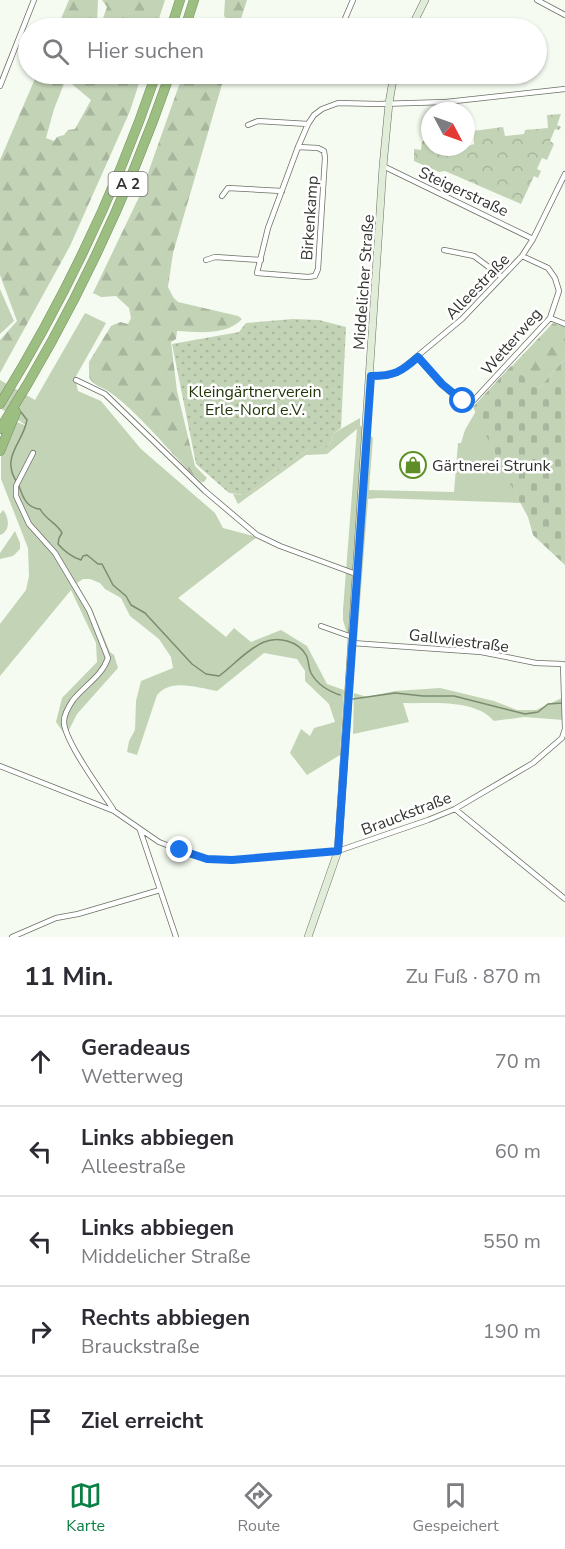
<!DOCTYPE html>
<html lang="de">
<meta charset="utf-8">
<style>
body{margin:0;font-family:"Nunito Sans",sans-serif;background:#f2f2f3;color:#2b2b33}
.compass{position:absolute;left:421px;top:102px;width:54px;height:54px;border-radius:50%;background:#fff;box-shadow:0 2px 4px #0004;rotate:131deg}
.stop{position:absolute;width:18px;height:18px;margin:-14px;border:4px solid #1a73e8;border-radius:50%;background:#fff}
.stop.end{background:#1a73e8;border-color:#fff;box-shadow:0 2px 6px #0008}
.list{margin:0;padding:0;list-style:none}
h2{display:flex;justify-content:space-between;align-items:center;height:78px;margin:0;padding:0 24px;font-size:26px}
h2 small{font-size:20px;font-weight:400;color:#7c7c81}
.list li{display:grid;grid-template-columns:39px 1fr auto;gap:18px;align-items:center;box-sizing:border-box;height:90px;padding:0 24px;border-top:2px solid #e1e1e2}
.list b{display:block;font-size:22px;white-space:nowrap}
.list p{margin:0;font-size:20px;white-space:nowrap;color:#7c7c81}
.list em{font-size:20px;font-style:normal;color:#7c7c81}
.icon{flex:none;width:33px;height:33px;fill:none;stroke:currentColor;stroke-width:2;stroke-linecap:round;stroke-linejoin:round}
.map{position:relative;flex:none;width:565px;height:937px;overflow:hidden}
.search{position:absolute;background:#fff;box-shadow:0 2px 4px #0004;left:18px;right:18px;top:18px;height:66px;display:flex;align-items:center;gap:15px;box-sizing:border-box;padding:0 21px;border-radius:33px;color:#7c7c81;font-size:22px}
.sheet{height:528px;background:#fff}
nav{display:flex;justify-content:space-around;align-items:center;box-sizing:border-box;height:84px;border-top:2px solid #e1e1e2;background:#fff;font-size:16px;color:#7c7c81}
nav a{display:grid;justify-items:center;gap:3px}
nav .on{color:#0b8043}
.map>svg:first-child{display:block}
.grass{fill:#c3d3b6}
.forest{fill:url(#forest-firs)}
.cemetery{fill:url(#cemetery-stones)}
.park{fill:url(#park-crowns)}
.garden{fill:url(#garden-dots)}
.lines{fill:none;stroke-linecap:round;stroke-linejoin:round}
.stream{stroke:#7c8c6e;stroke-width:1.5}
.street-casing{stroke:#6b7067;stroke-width:6}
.secondary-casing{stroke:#6b7067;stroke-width:8}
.highway-casing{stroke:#778e65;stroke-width:10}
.street{stroke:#fff;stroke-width:4.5}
.secondary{stroke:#e1ecd9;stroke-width:7}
.highway{stroke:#9cbe81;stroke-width:9}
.route{stroke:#1a73e8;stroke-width:8}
.labels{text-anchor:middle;stroke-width:5;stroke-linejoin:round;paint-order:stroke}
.shield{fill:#fff;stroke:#70716e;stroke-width:1.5}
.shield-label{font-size:15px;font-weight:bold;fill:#323430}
.street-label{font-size:16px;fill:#323430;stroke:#fff}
.park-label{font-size:16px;fill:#213708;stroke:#fff}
.poi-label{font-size:16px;fill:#323430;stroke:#fff;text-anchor:start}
</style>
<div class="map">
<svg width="565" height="937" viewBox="0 0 565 937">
<defs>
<pattern id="forest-firs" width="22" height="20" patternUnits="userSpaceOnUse" patternTransform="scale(1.5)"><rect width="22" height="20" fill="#c3d3b6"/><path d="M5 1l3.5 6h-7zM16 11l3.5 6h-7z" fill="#a8b69d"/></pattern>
<pattern id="cemetery-stones" width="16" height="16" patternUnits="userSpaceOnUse" patternTransform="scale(1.5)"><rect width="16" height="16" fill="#c3d3b6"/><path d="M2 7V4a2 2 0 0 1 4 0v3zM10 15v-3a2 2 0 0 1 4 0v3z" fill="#a8b69d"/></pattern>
<pattern id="park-crowns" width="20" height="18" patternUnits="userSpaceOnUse" patternTransform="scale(1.5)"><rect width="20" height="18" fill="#c3d3b6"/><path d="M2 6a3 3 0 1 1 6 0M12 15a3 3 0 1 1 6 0" fill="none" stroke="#a8b69d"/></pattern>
<pattern id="garden-dots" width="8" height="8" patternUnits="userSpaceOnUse" patternTransform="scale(1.5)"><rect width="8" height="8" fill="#c3d3b6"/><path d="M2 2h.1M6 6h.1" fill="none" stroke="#a8b69d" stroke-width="1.8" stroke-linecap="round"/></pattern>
</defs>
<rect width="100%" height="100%" fill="#f5fbf0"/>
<path class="grass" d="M0,289L14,321L0,334Z
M85,313L106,323L75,378L78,391L101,401L141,449L215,513L223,528L257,537L178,598L226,637L234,628L251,642L281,630L307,646L327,684L344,690L340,755L307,775L290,753L301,729L310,736L314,728L335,722L329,704L305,681V671L297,659L264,653L217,691C197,688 172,678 157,695L137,755L127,752L129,741L135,730L136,701L141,681L173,668L171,657L159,639L130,616L121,598L105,589L100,583L90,579H83L77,583L92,609L110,652L114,655L118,668L77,714L66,736L56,722L62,698L97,662L96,643L71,590L0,676V624L26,590L29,576L28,548L1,479V456L17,422L27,426L0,408V380L35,400Z
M476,411L499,463L521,503L378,498L368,499L357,641L348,637L343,620V610L357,429L327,454L306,455L238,504L233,494L247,495L308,449H323L330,444L334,433L360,418V425L373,438L369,490L454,492L458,443H461L465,430Z
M3,510C9,517 11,531 0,535V514Z
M15,531L20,543V549L13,556L0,559V553Z
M440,688L494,701L517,710H536L564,697V720L524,717L494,721C474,698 431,704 403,703L409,722L353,734L354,693L367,697L395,691Z"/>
<path class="forest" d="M69,0H98L97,23L91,28H57Z
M102,0H165L156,28H96L101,24L107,7Z
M225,0H247L238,28H222L229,21L224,16Z
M37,74H68L54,109L46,138L54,141L57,137L64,135L68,130L75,129L91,100L73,85L69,78L71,74H142L130,111L70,246L0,373V340L17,321L0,275V160Z
M183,74H225L173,253L168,287L173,297L178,302L238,316L242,319C226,336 199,332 177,331L176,339L171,342L177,391L195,466L207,478L204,482H201L190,472C166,447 137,412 111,393C103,387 93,386 89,377V362L111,326L120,322L128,324L131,318L129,308L116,296L101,297L93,293L141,193Z
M553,323L565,327V359L538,389L477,403Z"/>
<path class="cemetery" d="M565,359V565L533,535L528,517L499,463L473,407L511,366L538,389Z"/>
<path class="park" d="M239,74H291L288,81H241L238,77Z
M561,114L557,125L561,127L559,130L555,129L550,141L554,144L547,160L542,158L537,169L541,171L538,178L534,176L521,204L445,171L439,172L414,161V149L421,150L422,141L430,140V147H466L474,144L473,131L503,127L505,136L524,134L525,130L548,128L547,115Z"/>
<path class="garden" d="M293,319L319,320L346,327L341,428L334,433L330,444L323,450L308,449L247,495L229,493L196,464L172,344L239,332L246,323Z"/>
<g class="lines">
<path class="stream" d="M16,481C1,456 23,443 27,420L21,412
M19,486C23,498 27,508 40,509C46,520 58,524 62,533L59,538L58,544C64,551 72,557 81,560L83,556L87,555L98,564H102L113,585L126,596L131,605L145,613L192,664L206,674L219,676C234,665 247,649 264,642C278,636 298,641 306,655C309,660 308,667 311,673C317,684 328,691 340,695
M353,699L395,693L423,696H454L525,714L538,712L548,704L562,703"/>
<defs>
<path id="street" d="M537,0L565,15
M341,28L353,0
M0,86L34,0
M248,125L258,121L308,124
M298,147L318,148L324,151L325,158L318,269L315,276L308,277L257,273L268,228L298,147L308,124L314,115L322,109L338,103L379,104L446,102L565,89
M383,166L533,239
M222,196L228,188L282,191
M444,250L474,256L502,277
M206,260L215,257L261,260
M550,318L565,324
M419,357C429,370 456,407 474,400L550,318L559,291L555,278L548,268L522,256
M371,376H387L397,373L462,319L522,256L533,239L565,174
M76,380L105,394L205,491L257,535L280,546L356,574
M33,453L16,486V496L29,524L55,553L89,610L108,658C102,676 85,685 73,700C69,706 64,714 64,721C63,739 102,792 113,809
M321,626L352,637
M352,643L481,652L536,663L563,664
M0,766L114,811L159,842L180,850L207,859L232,860L338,851L428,820L455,809L533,763L562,738L565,729L563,664
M455,809L565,899
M140,830L176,937
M12,937L56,918L78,914L160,890"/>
<path id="secondary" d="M411,28L425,0
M308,937L338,851L383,166L389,103L394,74"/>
<path id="highway" d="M171,28L180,0
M185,28L194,0
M0,404C64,300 117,189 156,74
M0,429C71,317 127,198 170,74
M0,451L16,412"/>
</defs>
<use href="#street" class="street-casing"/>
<use href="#secondary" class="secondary-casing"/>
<use href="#highway" class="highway-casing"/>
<use href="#street" class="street"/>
<use href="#secondary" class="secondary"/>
<use href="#highway" class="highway"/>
</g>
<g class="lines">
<path class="route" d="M180,850L207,859L232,860L338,851L371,376C394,376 401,372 418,357L442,384L463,401"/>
</g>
<defs>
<symbol id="shop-ring" viewBox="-11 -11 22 22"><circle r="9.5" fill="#fff" stroke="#5e8f26" stroke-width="1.5"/><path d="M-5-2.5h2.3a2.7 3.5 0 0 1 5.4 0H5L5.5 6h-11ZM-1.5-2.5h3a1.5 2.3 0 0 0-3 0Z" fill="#5e8f26"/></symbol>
</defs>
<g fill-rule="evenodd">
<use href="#shop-ring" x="398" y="450" width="30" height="30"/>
</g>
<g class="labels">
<rect class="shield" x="108.5" y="172" width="39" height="24" rx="4.5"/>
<g class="shield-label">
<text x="128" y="189">A 2</text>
</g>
<g class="street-label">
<text transform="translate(464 191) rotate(25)" y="6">Steigerstraße</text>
<text transform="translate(309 218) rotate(-86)" y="6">Birkenkamp</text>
<text transform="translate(363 282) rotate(-86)" y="6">Middelicher Straße</text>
<text transform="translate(477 286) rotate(-46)" y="6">Alleestraße</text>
<text transform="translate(511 341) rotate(-49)" y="6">Wetterweg</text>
<text transform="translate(459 640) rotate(7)" y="6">Gallwiestraße</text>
<text transform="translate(406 813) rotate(-21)" y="6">Brauckstraße</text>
</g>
<g class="park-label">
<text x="255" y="397">Kleingärtnerverein<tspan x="255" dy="18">Erle-Nord e.V.</tspan></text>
</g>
<g class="poi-label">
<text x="432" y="471">Gärtnerei Strunk</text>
</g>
</g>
</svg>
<svg class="compass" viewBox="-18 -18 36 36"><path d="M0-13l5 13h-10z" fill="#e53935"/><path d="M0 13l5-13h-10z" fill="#7c7c81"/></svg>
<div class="stop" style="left:463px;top:401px"></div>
<div class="stop end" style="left:180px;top:850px"></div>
<div class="search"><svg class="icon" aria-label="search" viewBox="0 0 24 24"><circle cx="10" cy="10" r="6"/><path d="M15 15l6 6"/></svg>Hier suchen</div>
</div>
<section class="sheet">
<h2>11 Min.<small>Zu Fuß · 870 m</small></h2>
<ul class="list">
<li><svg class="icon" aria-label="ahead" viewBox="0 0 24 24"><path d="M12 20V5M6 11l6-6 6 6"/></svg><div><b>Geradeaus</b><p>Wetterweg</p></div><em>70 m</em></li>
<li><svg class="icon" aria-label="left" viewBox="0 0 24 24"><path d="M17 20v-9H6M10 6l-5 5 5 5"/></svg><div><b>Links abbiegen</b><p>Alleestraße</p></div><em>60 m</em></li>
<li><svg class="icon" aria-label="left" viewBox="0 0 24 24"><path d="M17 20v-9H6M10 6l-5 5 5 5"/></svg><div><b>Links abbiegen</b><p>Middelicher Straße</p></div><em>550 m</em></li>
<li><svg class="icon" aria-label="right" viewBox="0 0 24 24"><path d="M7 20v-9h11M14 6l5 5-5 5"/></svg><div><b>Rechts abbiegen</b><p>Brauckstraße</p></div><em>190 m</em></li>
<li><svg class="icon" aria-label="arrive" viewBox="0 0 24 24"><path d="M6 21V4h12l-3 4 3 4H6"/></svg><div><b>Ziel erreicht</b></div></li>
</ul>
</section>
<nav>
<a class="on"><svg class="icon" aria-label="map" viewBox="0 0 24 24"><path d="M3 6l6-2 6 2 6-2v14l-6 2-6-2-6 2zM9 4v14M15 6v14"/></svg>Karte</a>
<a><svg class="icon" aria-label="directions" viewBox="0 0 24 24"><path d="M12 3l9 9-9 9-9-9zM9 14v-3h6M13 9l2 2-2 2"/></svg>Route</a>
<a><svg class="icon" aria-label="saved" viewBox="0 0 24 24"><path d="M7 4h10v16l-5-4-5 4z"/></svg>Gespeichert</a>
</nav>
